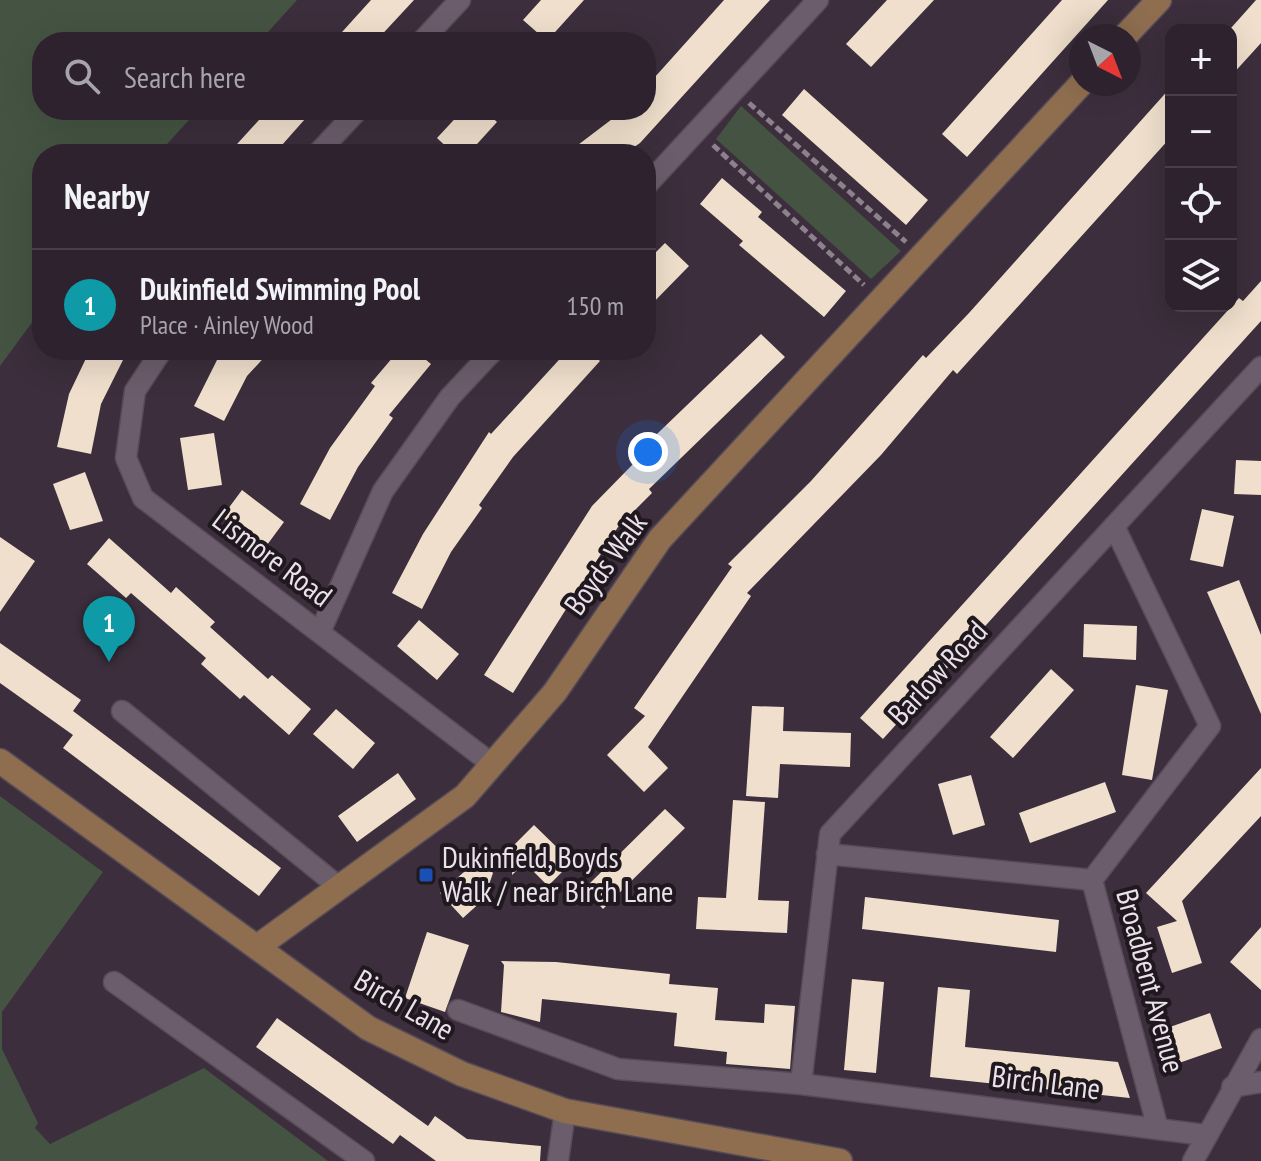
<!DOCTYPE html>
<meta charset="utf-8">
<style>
body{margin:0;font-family:"PT Sans Narrow",sans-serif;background:#392f39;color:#f1f3f6}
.controls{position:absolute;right:24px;top:24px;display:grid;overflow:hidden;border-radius:16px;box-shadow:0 8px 32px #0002}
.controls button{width:72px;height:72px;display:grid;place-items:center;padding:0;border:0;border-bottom:2px solid #483f49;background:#2d222d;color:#f1f3f6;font:40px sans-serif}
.compass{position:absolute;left:1069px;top:24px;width:72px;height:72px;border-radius:50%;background:#2d222d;box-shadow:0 8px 32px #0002;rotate:138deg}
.you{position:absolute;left:648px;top:452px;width:28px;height:28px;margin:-20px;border:6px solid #fff;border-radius:50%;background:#1a73e8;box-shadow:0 0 0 12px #1a73e833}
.badge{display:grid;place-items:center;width:52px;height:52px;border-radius:50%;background:#db2777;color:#fff;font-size:26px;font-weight:700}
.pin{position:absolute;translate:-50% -66px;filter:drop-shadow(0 2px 4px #0008)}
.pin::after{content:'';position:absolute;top:42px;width:28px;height:24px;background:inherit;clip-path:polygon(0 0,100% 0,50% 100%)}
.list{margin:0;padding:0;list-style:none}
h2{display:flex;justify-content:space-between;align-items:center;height:104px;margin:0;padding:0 32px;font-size:34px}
h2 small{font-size:26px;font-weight:400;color:#a7a4aa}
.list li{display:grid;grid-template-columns:52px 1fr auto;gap:24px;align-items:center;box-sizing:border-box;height:112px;padding:0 32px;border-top:2px solid #483f49}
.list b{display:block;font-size:30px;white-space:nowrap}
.list p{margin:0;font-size:26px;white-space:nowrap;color:#a7a4aa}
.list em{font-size:26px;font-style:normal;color:#a7a4aa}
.icon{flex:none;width:44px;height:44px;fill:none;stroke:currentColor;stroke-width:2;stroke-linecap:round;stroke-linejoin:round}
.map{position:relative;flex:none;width:1261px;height:1161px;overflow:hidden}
.search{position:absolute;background:#2d222d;box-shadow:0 8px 32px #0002;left:32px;top:32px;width:624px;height:88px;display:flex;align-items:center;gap:20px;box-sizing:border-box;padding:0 28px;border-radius:32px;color:#a7a4aa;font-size:30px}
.panel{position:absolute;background:#2d222d;box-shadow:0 8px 32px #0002;left:32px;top:144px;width:624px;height:216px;border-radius:32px}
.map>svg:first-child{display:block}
.green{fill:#455442}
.building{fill:#efdfcc}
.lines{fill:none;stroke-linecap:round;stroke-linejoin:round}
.street-casing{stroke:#564b57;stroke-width:23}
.secondary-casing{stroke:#564b57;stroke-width:27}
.path{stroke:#8d818d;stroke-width:5;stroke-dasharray:8 4;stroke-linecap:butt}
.street{stroke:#6c5d6d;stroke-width:20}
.secondary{stroke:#8f6e50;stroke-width:24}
.transit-dot{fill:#1a4fb4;stroke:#1f191f;stroke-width:3}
.labels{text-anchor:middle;stroke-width:8;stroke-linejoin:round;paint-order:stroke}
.street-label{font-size:30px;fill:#eae1ea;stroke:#1f191f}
.poi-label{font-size:30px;fill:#eae1ea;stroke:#1f191f;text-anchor:start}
</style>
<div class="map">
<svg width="1261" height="1161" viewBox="0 0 1261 1161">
<rect width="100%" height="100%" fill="#3c2e3c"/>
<path class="green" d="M0,0H297L259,42H42V110H198L158,154H42V309L0,366Z
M741,106L901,251L871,279L716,139Z
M0,796L103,872L2,1012V1049L38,1123L35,1128L50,1144L204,1068L328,1161H0Z"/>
<path class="building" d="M371,0H414L375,42H333Z
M541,0H584L547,41L523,20Z
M724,0H770L640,143L624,154H566L624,110H646V87Z
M887,0H934L871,67L846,44Z
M1062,0H1108L967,157L942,134Z
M1256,0H1261V43L1231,76V28Z
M1171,87V137L957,374L953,370L881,455L747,593L751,596L648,747L668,768L644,792L607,755L645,716L634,708L732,567L728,564L811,481L923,355L926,358L969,313Z
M804,89L928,200L906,225L782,115Z
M268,110H313L274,154H228Z
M463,110H484L497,122L468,154H454L437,138Z
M722,178L762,212L758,217L846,291L824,317L739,245L743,241L700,204Z
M665,243L689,266L646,310V262Z
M1261,281V321L883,739L860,718L1239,298L1243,301Z
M761,334L785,357L649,489L652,493L618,527L513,693L484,675L592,506L636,461L633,457Z
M90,350H128L101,404L91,454L57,447L69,394Z
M222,350H271L247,376L224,421L194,406Z
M399,350H414L431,364L389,415L393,418L358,467L330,520L300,504L330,448L375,386L371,383Z
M568,350H588L600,361L513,457L479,505L482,508L451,552L422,609L392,593L423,534L489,432L491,434Z
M214,433L222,485L188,490L180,438Z
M1236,460L1261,461V495L1234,494Z
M85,472L103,521L70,530L53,484Z
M242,490L284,522L264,549L222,517Z
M1202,509L1234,516L1223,567L1190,560Z
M0,537L35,561L0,612Z
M109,538L171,593L176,587L215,622L210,627L268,679L272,675L311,709L289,735L244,695L240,699L201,664L206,658L131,593L126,598L87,564Z
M1239,580L1261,635V714L1207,592Z
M419,620L459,654L437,680L397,646Z
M1084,624L1137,626L1136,660L1083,657Z
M0,643L81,700L73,711L281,868L259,896L63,748L73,735L0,683Z
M1051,669L1074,690L1013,758L990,737Z
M1136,685L1168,690L1152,780L1122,775Z
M752,706L784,707L783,731L851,733L850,767L780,764L778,798L746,796Z
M336,709L375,743L353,769L313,734Z
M1261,768V816L1182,901L1202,963L1172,973L1157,927L1177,921L1146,893Z
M398,773L416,799L357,842L338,816Z
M971,775L985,825L953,835L938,784Z
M1105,782L1116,812L1030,843L1019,813Z
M733,800L765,802L758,900L789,901L787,933L696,929L698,897L726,898Z
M665,809L685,828L603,909L584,889Z
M534,825L572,862L548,886L525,863L512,875L514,845Z
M480,858L493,873L484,899L463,918L440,893Z
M865,897L1059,920L1056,952L862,929Z
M1261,927V990L1230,962Z
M427,932L469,945L445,1012L405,998Z
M501,961L556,962L670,974L669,984L718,988L715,1020L764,1023L765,1004L795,1006L790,1069L726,1064L727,1052L674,1046L677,1013L542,999L540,1022L501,1012L504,965Z
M852,979L884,982L876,1073L844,1070Z
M938,987L970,990L965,1047L1118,1062L1130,1098L930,1077Z
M1210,1013L1222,1048L1179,1063L1167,1028Z
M277,1018L428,1126L435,1116L467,1139L541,1146L540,1161H436L400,1135L393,1144L256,1047Z"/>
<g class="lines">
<defs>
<path id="street" d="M421,42L460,0
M317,154L358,110
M646,186L818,0
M162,350L135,391L126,458L143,498L492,764
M1114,526L1210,726L1092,880L1158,1129
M320,632L383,491L450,397L494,350
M122,711L339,887
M827,854L1092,880
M114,982L364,1161
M458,1010L618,1069L801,1084L1205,1135
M801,1084L830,834L1261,367
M1232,1087L1261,1082
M558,1161L565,1111
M1193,1161L1261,1039"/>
<path id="secondary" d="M1125,36L1159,0
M0,761L368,1028L462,1074L565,1111L840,1161
M257,947L465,796L555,692L660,539L1081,84"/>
</defs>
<use href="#street" class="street-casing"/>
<use href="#secondary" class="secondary-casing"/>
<path class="path" d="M749,103L906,242
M713,145L864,285"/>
<use href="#street" class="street"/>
<use href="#secondary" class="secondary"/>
</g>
<rect class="transit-dot" x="418" y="867" width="16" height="16" rx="4"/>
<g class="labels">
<g class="street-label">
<text transform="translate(272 558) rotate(37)" y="10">Lismore Road</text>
<text transform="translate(606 564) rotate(-54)" y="10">Boyds Walk</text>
<text transform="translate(938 673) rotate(-47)" y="10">Barlow Road</text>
<text transform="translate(1150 981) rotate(75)" y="10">Broadbent Avenue</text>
<text transform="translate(404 1005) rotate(30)" y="10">Birch Lane</text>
<text transform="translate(1046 1083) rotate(7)" y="10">Birch Lane</text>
</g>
<g class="poi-label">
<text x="442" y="868">Dukinfield, Boyds<tspan x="442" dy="34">Walk / near Birch Lane</tspan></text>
</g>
</g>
</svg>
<div class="controls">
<button>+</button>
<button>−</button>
<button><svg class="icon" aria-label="locate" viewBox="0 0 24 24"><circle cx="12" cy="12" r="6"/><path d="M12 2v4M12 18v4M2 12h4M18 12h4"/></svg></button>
<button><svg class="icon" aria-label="layers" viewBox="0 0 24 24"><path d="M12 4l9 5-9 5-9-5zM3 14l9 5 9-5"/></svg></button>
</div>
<svg class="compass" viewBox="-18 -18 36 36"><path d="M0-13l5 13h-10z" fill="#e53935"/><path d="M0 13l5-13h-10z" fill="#a7a4aa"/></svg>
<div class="you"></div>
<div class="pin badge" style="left:109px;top:662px;background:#0f9aa8">1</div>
<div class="search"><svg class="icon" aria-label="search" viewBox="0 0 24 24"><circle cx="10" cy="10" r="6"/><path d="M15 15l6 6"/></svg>Search here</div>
<section class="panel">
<h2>Nearby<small></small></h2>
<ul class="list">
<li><span class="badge" style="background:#0f9aa8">1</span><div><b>Dukinfield Swimming Pool</b><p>Place · Ainley Wood</p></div><em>150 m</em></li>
</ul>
</section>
</div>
